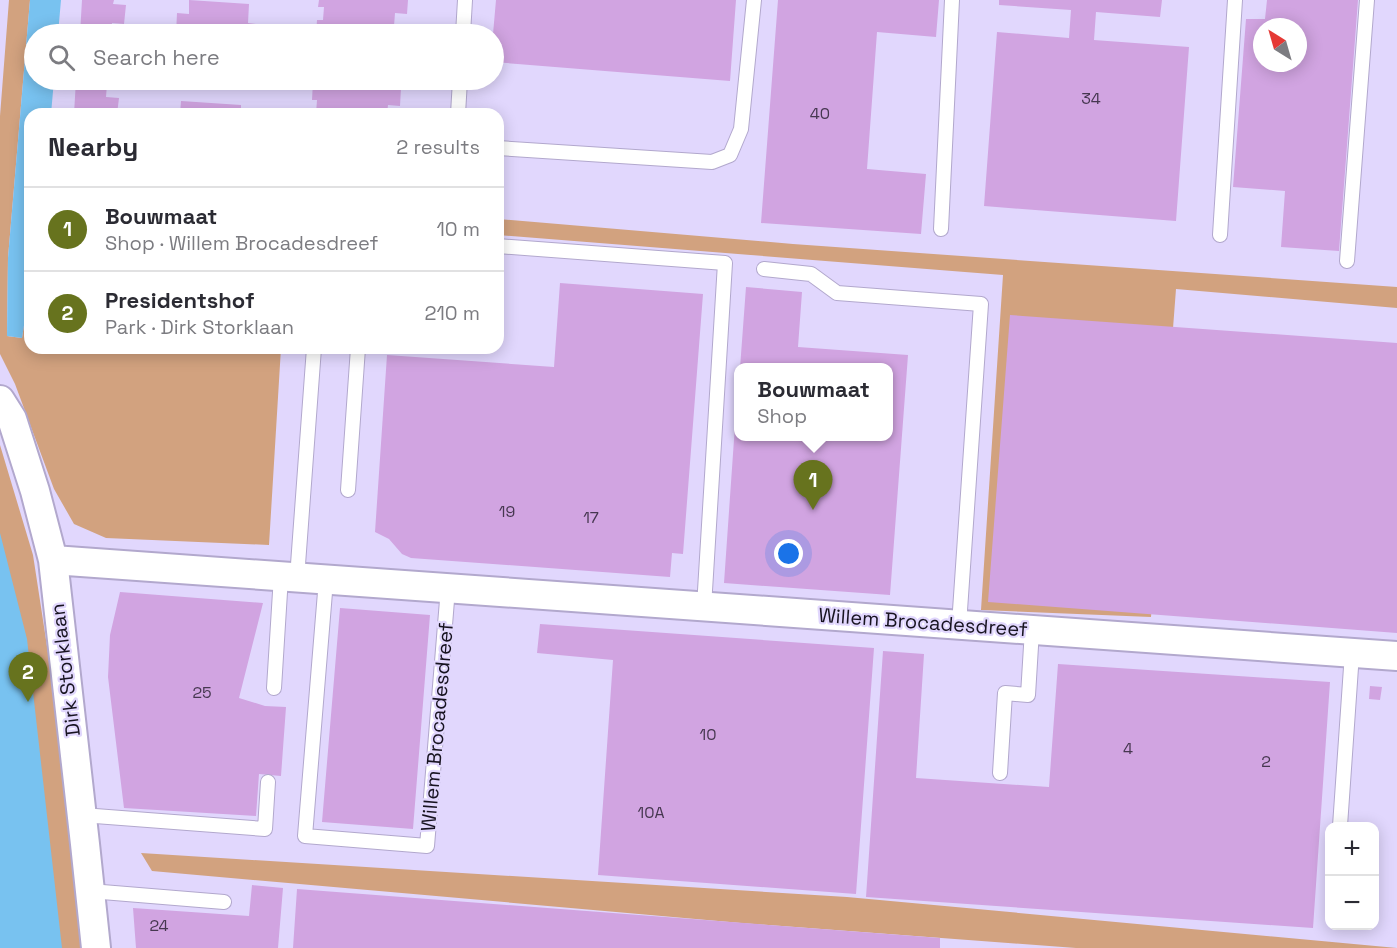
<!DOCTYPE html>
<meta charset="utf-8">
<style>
body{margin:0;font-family:"Space Grotesk",sans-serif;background:#f7f7f7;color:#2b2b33}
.controls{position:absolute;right:18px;bottom:18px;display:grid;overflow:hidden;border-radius:12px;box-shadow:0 3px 15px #0003}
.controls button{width:54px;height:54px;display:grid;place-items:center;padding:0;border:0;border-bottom:2px solid #e1e1e2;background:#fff;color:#2b2b33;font:30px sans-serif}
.compass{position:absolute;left:1253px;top:18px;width:54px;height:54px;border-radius:50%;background:#fff;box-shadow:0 3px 15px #0003;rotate:323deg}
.you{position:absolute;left:789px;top:554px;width:21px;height:21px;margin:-15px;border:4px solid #fff;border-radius:50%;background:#1a73e8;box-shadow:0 0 0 9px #1a73e833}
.badge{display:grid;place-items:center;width:39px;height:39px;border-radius:50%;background:#67731e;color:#fff;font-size:20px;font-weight:700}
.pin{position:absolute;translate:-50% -50px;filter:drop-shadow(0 2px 3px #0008)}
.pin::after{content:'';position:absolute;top:32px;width:21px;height:18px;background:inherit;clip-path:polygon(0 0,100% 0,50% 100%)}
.popup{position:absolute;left:734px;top:363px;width:159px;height:78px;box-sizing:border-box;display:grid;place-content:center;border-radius:12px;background:#fff;filter:drop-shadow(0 2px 4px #0005);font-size:20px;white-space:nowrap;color:#7c7c81}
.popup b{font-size:22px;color:#2b2b33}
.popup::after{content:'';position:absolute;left:50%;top:100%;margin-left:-12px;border:12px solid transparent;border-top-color:#fff}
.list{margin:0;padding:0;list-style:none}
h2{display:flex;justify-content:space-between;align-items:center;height:78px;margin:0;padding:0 24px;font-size:26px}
h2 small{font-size:20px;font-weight:400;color:#7c7c81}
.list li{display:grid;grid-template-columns:39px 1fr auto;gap:18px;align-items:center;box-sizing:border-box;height:84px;padding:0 24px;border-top:2px solid #e1e1e2}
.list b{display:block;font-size:22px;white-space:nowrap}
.list p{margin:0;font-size:20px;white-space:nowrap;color:#7c7c81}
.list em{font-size:20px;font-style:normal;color:#7c7c81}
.icon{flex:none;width:33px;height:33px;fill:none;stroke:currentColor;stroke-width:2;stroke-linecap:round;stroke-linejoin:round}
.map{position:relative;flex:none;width:1397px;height:948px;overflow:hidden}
.search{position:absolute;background:#fff;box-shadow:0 3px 15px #0003;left:24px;top:24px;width:480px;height:66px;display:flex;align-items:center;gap:15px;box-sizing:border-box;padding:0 21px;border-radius:33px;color:#7c7c81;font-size:22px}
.panel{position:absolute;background:#fff;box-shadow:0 3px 15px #0003;left:24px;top:108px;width:480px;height:246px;border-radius:18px}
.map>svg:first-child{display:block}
.green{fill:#d2a27f}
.water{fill:#78c2f0}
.building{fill:#d1a4e1;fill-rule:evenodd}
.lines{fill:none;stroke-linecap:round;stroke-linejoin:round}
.lane-casing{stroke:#b2a8cd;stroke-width:16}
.street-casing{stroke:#b2a8cd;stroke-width:32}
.lane{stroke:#fff;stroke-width:14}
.street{stroke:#fff;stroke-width:28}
.labels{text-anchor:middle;stroke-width:4.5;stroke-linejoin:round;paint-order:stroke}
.number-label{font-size:16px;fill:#463750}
.street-label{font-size:20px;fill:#171320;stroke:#e1d7fd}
</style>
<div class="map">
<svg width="1397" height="948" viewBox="0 0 1397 948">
<rect width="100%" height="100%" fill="#e1d7fd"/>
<path class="green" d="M9,0H30L8,258L7,336L22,338L30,287V348H281L269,545L106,538L74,524L54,489L15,384L0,354V116Z
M498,219L793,244L1397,287V308L1176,289L1151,617L981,610L1003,275L498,235Z
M0,445L33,555L78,848L88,948H0Z
M141,853L847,897L1397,948H1076L741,923L152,871Z"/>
<path class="water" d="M30,0H61L58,34H34V80H54L51,114H30V287L22,338L7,336L8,258Z
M0,533L27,639L62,948H0Z"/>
<path class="building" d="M82,0H114L113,4L126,5L124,24L112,23L111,34H80Z
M189,0L249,4L248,23L264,25V34H176L177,13L189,14Z
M319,0H408L407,14L395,13L394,26H406L405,34H316L317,20H323L324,7H318Z
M496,0H736L730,81L494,62L493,34Z
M778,0H939L936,37L877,32L867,169L926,174L921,234L761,223Z
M999,0H1162L1160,17L1096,12L1094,40L1189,47L1176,221L984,206L997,32L1069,38L1071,10L999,5Z
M1267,0H1358L1339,251L1281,247L1285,191L1233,187L1246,19H1265ZM1262,27H1298V63H1262Z
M76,80H120V85L107,84L106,97L119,98L117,114H74Z
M190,80H250L249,86L189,83Z
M319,80H389V87L401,88L400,106L388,105L387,114H316L317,100H312L313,81L319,82Z
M181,101L241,105V114H180Z
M560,283L703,294L683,554L672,553L670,577L411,558L402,554L389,539L375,532L387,355L554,367Z
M746,287L802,292L798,347L908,355L890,595L724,583L736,411L738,412V436H888V368H740Z
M1010,315L1397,343V633L988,602Z
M120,592L263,603L239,698L265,706L286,707L281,776L259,774L256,816L124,808L108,677L110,635Z
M340,608L430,615L413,829L322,822Z
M540,624L874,648L856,894L598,875L613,660L537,653Z
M883,651L924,654L916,778L1049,787L1058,664L1330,682L1313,928L866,897Z
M1370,686L1382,687L1380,700L1369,699Z
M252,885L283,888L278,948H136L133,908L249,916Z
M297,889L940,938V948H293Z"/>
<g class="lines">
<defs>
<path id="lane" d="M463,34L465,0
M458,114L460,80
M498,148L712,162L730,155L741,129L754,0
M941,229L952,0
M1220,235L1235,0
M498,246L725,263L704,607
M1347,261L1367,0
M764,269L811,274L837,293L981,304L959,625
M348,490L358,348
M297,578L314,348
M326,580L305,836L427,846L448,588
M274,688L281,576
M1000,773L1005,693L1028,695L1032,630
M82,815L265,829L268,782
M1340,826L1352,653
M90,891L224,902"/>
<path id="street" d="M0,400L12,419L35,491L53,560L85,844L96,948
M53,560L1397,656"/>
</defs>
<use href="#lane" class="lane-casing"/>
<use href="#street" class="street-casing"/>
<use href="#lane" class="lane"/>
<use href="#street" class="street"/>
</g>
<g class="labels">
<g class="number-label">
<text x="1091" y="104">34</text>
<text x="820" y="119">40</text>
<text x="507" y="517">19</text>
<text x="591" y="523">17</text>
<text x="202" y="698">25</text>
<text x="708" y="740">10</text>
<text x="1128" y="754">4</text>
<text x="1266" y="767">2</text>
<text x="651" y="818">10A</text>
<text x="159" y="931">24</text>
</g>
<g class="street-label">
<text transform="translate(923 622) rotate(4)" y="7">Willem Brocadesdreef</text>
<text transform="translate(65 670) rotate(-97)" y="7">Dirk Storklaan</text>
<text transform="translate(437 727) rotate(-85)" y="7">Willem Brocadesdreef</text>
</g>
</g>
</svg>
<div class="controls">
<button>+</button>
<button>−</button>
</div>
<svg class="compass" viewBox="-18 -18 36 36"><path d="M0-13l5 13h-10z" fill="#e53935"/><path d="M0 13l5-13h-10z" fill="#7c7c81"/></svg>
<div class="you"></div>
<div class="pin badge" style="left:813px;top:510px">1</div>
<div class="popup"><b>Bouwmaat</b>Shop</div>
<div class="pin badge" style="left:28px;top:702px">2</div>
<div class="search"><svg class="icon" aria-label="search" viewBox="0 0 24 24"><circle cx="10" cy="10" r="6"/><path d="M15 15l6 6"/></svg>Search here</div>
<section class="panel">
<h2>Nearby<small>2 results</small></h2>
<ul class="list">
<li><span class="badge">1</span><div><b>Bouwmaat</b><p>Shop · Willem Brocadesdreef</p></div><em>10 m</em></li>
<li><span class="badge">2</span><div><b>Presidentshof</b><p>Park · Dirk Storklaan</p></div><em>210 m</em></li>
</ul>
</section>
</div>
